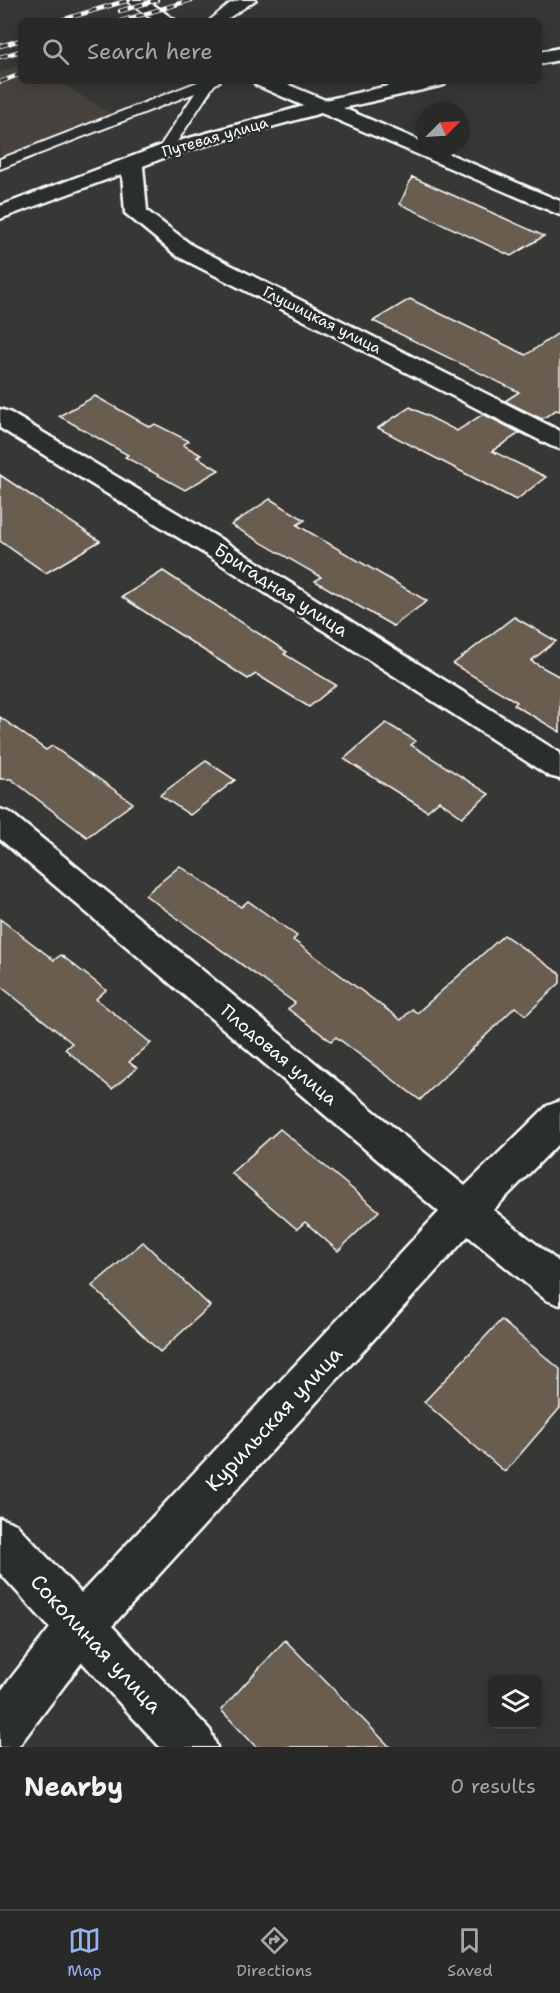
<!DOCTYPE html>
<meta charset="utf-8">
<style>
body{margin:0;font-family:"Shantell Sans",sans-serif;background:#353534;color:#f1f3f6}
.controls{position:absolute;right:18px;bottom:18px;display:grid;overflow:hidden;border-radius:9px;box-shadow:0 3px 15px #0003}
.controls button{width:54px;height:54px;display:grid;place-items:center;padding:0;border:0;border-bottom:2px solid #454545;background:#292928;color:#f1f3f6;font:30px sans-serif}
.compass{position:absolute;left:416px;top:102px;width:54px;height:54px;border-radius:50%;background:#292928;box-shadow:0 3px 15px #0003;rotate:66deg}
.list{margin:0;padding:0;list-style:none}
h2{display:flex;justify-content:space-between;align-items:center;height:78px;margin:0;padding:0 24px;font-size:26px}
h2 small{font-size:20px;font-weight:400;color:#a5a6a8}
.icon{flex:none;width:33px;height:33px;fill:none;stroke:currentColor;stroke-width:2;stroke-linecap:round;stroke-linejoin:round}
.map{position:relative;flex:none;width:560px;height:1747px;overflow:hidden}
.search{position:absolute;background:#292928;box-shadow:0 3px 15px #0003;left:18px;right:18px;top:18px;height:66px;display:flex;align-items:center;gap:15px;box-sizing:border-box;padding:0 21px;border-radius:9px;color:#a5a6a8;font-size:22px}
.sheet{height:162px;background:#292928}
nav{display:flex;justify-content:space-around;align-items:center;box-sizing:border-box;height:84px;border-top:2px solid #454545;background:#292928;font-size:16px;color:#a5a6a8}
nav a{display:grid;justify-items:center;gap:3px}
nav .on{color:#95b2f1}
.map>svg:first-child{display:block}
.built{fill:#46423d}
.building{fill:#695d50;stroke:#fff;stroke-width:1.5}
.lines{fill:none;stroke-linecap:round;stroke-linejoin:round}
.lane-casing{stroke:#fff;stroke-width:4}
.street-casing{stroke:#fff;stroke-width:5}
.lane{fill:#2a2d2e;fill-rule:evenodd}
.street{fill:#2a2d2e;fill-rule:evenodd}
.rail-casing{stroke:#fff;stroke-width:4.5}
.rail{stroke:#2a2d2e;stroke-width:3;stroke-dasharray:8;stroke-linecap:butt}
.labels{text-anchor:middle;stroke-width:5;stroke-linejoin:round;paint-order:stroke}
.far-street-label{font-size:15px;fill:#fff;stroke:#2a2d2e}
.street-label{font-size:18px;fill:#fff;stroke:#2a2d2e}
.near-street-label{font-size:21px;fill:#fff;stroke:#2a2d2e}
</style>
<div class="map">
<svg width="560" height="1747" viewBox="0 0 560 1747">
<rect width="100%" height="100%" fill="#373735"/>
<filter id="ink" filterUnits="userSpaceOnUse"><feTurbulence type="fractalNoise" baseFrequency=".0167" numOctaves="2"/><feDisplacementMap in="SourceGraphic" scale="12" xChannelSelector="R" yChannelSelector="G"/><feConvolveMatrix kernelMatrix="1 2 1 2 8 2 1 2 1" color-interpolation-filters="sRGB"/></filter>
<g filter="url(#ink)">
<path class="built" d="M21,64V81H59L122,121L0,172V72Z"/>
<path class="building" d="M412,177L544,236L511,256L400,204Z
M410,299L526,355L560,332V411L556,410L542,419L505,401L519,392L373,321Z
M95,396L150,427L155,424L189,441L183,445L201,455L197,457L219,470L185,490L125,457L128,455L59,416Z
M410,407L457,431L483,414L520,433L492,451L546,477L516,500L378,428Z
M0,475L100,541L46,573L0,541Z
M270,499L305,520L297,525L427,601L393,626L315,581L321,577L231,525Z
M163,571L287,652L284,654L336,685L309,707L256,674L248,679L122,597Z
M514,617L556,641L531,661L560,677V732L514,705L517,702L453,664Z
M0,717L46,750L52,746L133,803L87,837L11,779H0Z
M386,723L416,741L411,745L489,794L462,817L439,801L427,811L344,759Z
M206,761L235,780L190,815L160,795Z
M180,866L241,907L248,901L297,936L293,940L401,1020L412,1009L417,1013L504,935L560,974V983L526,1015L515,1007L420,1100L336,1037L331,1041L288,1009L295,1003L145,895Z
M0,919L54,960L61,955L106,990L96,999L151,1043L129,1062L137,1068L112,1089L65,1049L72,1043L0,986Z
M280,1129L379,1211L338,1251L305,1222L297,1229L231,1173Z
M143,1242L210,1306L160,1352L92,1286Z
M501,1320L560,1369V1408L505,1472L424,1402Z
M285,1640L390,1747H256L221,1710Z"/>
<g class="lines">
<defs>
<path id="lane" d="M239,0H256L224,21H209L229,4Z
M200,81H220L214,85L169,154H159L157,151L195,93L0,169V159Z"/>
<path id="street" d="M126,0H147L176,21H155Z
M560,48V60L539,64V52Z
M253,81H279L325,100L411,81H447L444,85L343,108L425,143V147H433L560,201V215L321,113L171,155L143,166L147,211L193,246L560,431V449L551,446L177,256L125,213L122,174L0,219V206L157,147L304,106L256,85Z
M0,409L9,412L222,540L560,753V779L549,776L202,552L0,428Z
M0,809L11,813L465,1186L547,1106L560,1101V1142L493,1210L560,1263V1305L546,1300L468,1236L112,1626L210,1730L217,1747H160L82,1662L18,1747H0V1692L50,1628L0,1573V1518L16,1524L81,1593L439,1212L0,839Z"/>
</defs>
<use href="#lane" class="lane-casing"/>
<use href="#street" class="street-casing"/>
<use href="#lane" class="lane"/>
<use href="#street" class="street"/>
<defs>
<path id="rail" d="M120,11L157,0
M58,21L129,0
M121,21L191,0
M0,46L21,40
M0,57L21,51
M0,82L21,74"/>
</defs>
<use href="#rail" class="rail-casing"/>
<use href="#rail" class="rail"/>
</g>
</g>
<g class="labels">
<g class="far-street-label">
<text transform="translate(215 137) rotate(-16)" y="5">Путевая улица</text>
<text transform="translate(322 320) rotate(27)" y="5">Глушицкая улица</text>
</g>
<g class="street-label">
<text transform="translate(281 590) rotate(33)" y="6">Бригадная улица</text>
<text transform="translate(279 1055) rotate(40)" y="6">Плодовая улица</text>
</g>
<g class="near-street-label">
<text transform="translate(274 1419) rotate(-47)" y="7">Курильская улица</text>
<text transform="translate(96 1644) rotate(47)" y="7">Соколиная улица</text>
</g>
</g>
</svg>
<div class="controls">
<button><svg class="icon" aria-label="layers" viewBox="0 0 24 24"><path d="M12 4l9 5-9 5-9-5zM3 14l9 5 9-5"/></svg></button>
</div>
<svg class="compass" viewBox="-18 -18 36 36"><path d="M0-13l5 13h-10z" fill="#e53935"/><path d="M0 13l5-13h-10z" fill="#a5a6a8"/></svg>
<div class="search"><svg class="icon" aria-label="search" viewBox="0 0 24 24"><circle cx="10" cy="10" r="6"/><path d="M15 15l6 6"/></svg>Search here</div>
</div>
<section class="sheet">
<h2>Nearby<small>0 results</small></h2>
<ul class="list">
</ul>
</section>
<nav>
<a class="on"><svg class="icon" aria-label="map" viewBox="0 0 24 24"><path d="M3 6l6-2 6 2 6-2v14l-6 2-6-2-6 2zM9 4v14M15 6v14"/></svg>Map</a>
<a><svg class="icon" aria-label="directions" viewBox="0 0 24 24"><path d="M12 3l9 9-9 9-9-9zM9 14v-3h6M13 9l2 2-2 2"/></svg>Directions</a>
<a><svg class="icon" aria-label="saved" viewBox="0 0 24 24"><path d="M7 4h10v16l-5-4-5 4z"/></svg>Saved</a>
</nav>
